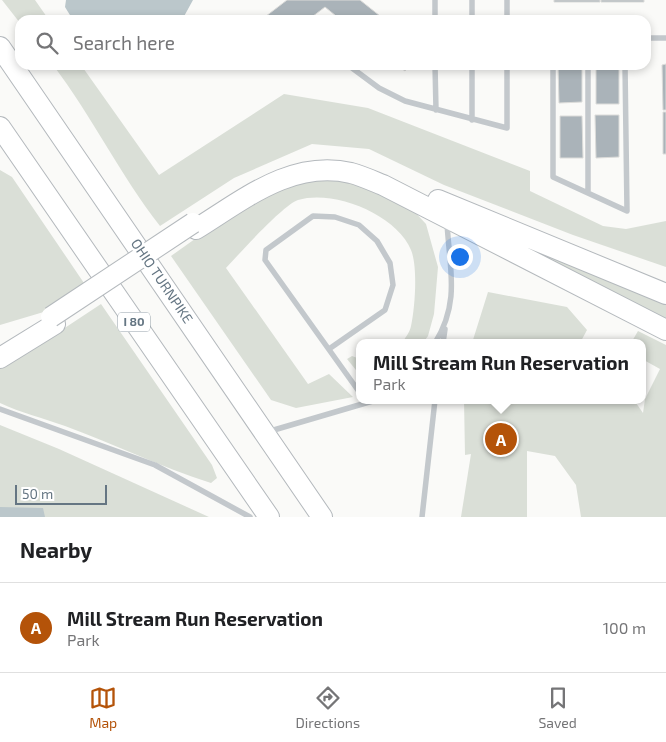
<!DOCTYPE html>
<style>
body{margin:0;font-family:"Exo 2",sans-serif;background:#f2f2f2;color:#202124}
.scale{position:absolute;left:15px;bottom:12px;width:92px;box-sizing:border-box;padding-left:5px;border:2px solid #657683;border-top:0;font-size:14px;line-height:18px;white-space:nowrap;color:#657683;-webkit-text-stroke:4px #fff;paint-order:stroke}
.you{position:absolute;left:459px;top:256px;width:18px;height:18px;margin:-12px;border:4px solid #fff;border-radius:50%;background:#1a73e8;box-shadow:0 0 0 8px #1a73e833}
.badge{display:grid;place-items:center;width:32px;height:32px;border-radius:50%;background:#b45309;color:#fff;font-size:16px;font-weight:700}
.pin{position:absolute;translate:-50% -50%;border:2px solid #fff;box-shadow:0 1px 5px #0006}
.popup{position:absolute;left:356px;top:339px;width:290px;height:65px;box-sizing:border-box;display:grid;place-content:center;border-radius:10px;background:#fff;filter:drop-shadow(0 1px 4px #0005);font-size:16px;white-space:nowrap;color:#757577}
.popup b{font-size:19px;color:#202124}
.popup::after{content:'';position:absolute;left:50%;top:100%;margin-left:-10px;border:10px solid transparent;border-top-color:#fff}
.list{margin:0;padding:0;list-style:none}
h2{display:flex;justify-content:space-between;align-items:center;height:65px;margin:0;padding:0 20px;font-size:21px}
h2 small{font-size:16px;font-weight:400;color:#757577}
.list li{display:grid;grid-template-columns:32px 1fr auto;gap:15px;align-items:center;box-sizing:border-box;height:90px;padding:0 20px;border-top:1px solid #e0e0e0}
.list b{display:block;font-size:19px;white-space:nowrap}
.list p{margin:0;font-size:16px;white-space:nowrap;color:#757577}
.list em{font-size:16px;font-style:normal;color:#757577}
.icon{flex:none;width:28px;height:28px;fill:none;stroke:currentColor;stroke-width:2;stroke-linecap:round;stroke-linejoin:round}
.map{position:relative;flex:none;width:666px;height:517px;overflow:hidden}
.search{position:absolute;background:#fff;box-shadow:0 2px 8px #0003;left:15px;right:15px;top:15px;height:55px;display:flex;align-items:center;gap:12px;box-sizing:border-box;padding:0 18px;border-radius:15px;color:#757577;font-size:19px}
.sheet{height:155px;background:#fff}
nav{display:flex;justify-content:space-around;align-items:center;box-sizing:border-box;height:70px;border-top:1px solid #e0e0e0;background:#fff;font-size:14px;color:#757577}
nav a{display:grid;justify-items:center;gap:2px}
nav .on{color:#b45309}
.map>svg:first-child{display:block}
.green{fill:#dadfd7}
.water{fill:#bbc7cb}
.building{fill:#aab3b9;stroke:#dcdcda}
.lines{fill:none;stroke-linecap:round;stroke-linejoin:round}
.motorway-casing{stroke:#b4b9bd;stroke-width:22}
.service{stroke:#c3c8cc;stroke-width:5.5}
.motorway{stroke:#fff;stroke-width:20}
.motorway-bridge-casing{stroke:#b4b9bd;stroke-width:22;stroke-linecap:butt}
.motorway-bridge{stroke:#fff;stroke-width:20}
.labels{text-anchor:middle;stroke-width:5;stroke-linejoin:round;paint-order:stroke}
.shield{fill:#fff;stroke:#939fa8;stroke-width:1}
.shield-label{font-size:12px;font-weight:bold;fill:#657683}
.street-label{font-size:14px;fill:#657683;stroke:#fff}
</style>
<div class="map">
<svg width="666" height="517" viewBox="0 0 666 517">
<rect width="100%" height="100%" fill="#fafaf8"/>
<path class="green" d="M2,0H35L49,20H20V23Z
M53,65H81L159,175L284,94L368,108L530,171V191L603,226L626,229L666,221V267L573,235L444,185L369,149L312,144L234,178L160,226C120,175 92,116 53,65Z
M0,170L12,177L86,286L47,311L0,325Z
M319,174L351,177L412,209L426,224L438,267L434,314L428,336L423,343H402C405,338 410,332 411,326C415,308 418,267 411,250C397,215 334,189 298,200C283,205 239,254 226,268L308,384L329,374L353,397L296,408L271,400L171,256L223,219L278,187Z
M508,234L666,301V323L525,252Z
M488,292L567,307L587,330L580,343H472Z
M101,304L212,465L217,478L211,483C161,467 114,444 65,426C43,418 21,413 0,403V365L39,345Z
M638,331L666,345V517H581L576,485L555,456L527,451V517H461L471,454L465,455L464,400H634L643,413L645,399L660,369L642,359V343H631Z
M352,356L360,359V375L347,359Z
M0,425L59,449L209,517H0Z"/>
<path class="water" d="M66,0H193L182,20H73L65,7Z
M0,507L43,508L45,517H0Z"/>
<path class="building" d="M287,0H360L385,20H341L325,7L308,20H261Z
M554,0H600V2H554Z
M601,0H644V2H601Z
M666,64V110H663L662,65Z
M397,65H409L405,71Z
M558,65H582V102L559,103Z
M596,65H619V104H596Z
M663,112H666V154H663Z
M595,115H619V157L596,158Z
M560,116H582L583,158H560Z"/>
<g class="lines">
<defs>
<path id="motorway" d="M0,47L322,517
M0,127L269,517
M438,200L666,294
M196,229C243,200 292,159 351,173C362,176 373,181 383,185L666,330
M0,358L55,324"/>
</defs>
<use href="#motorway" class="motorway-casing"/>
<path class="service" d="M435,0V20
M472,0V20
M507,0V20
M646,38H666
M348,65L379,88L405,101L507,128V65
M435,65L436,110
M472,65V120
M553,65V177L627,211L625,65
M588,65V193
M435,343C461,301 449,267 447,222
M443,343L445,329
M329,349L385,310L393,285L390,263L377,241L359,225L335,217L313,216L266,250L265,260L360,393
M0,409L155,465L250,517
M267,432L376,400
M422,517L435,400"/>
<use href="#motorway" class="motorway"/>
<defs>
<path id="motorway-bridge" d="M51,317L193,223"/>
</defs>
<use href="#motorway-bridge" class="motorway-bridge-casing"/>
<use href="#motorway-bridge" class="motorway-bridge"/>
</g>
<g class="labels">
<rect class="shield" x="118" y="312.5" width="32" height="19" rx="4"/>
<g class="shield-label">
<text x="134" y="326">I 80</text>
</g>
<g class="street-label">
<text transform="translate(162 281) rotate(56)" y="5">OHIO TURNPIKE</text>
</g>
</g>
</svg>
<div class="scale">50 m</div>
<div class="you"></div>
<div class="pin badge" style="left:501px;top:439px">A</div>
<div class="popup"><b>Mill Stream Run Reservation</b>Park</div>
<div class="search"><svg class="icon" aria-label="search" viewBox="0 0 24 24"><circle cx="10" cy="10" r="6"/><path d="M15 15l6 6"/></svg>Search here</div>
</div>
<section class="sheet">
<h2>Nearby<small></small></h2>
<ul class="list">
<li><span class="badge">A</span><div><b>Mill Stream Run Reservation</b><p>Park</p></div><em>100 m</em></li>
</ul>
</section>
<nav>
<a class="on"><svg class="icon" aria-label="map" viewBox="0 0 24 24"><path d="M3 6l6-2 6 2 6-2v14l-6 2-6-2-6 2zM9 4v14M15 6v14"/></svg>Map</a>
<a><svg class="icon" aria-label="directions" viewBox="0 0 24 24"><path d="M12 3l9 9-9 9-9-9zM9 14v-3h6M13 9l2 2-2 2"/></svg>Directions</a>
<a><svg class="icon" aria-label="saved" viewBox="0 0 24 24"><path d="M7 4h10v16l-5-4-5 4z"/></svg>Saved</a>
</nav>
